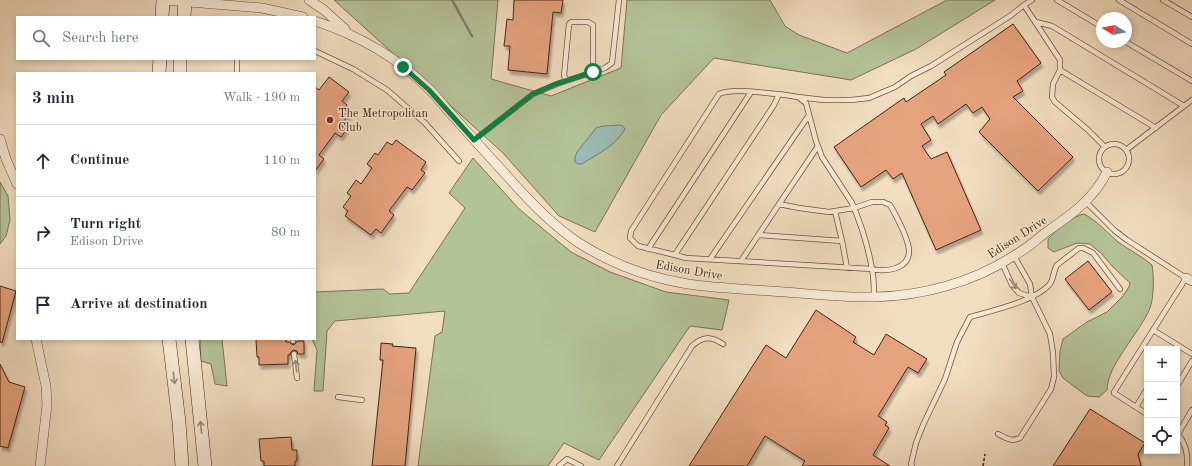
<!DOCTYPE html>
<meta charset="utf-8">
<style>
body{margin:0;font-family:"Old Standard TT",serif;background:#f2f2f3;color:#1f2937}
.controls{position:absolute;right:12px;bottom:12px;display:grid;overflow:hidden;border-radius:0px;box-shadow:0 2px 6px #0003}
.controls button{width:36px;height:36px;display:grid;place-items:center;padding:0;border:0;border-bottom:1px solid #e0e1e3;background:#fff;color:#1f2937;font:20px sans-serif}
.compass{position:absolute;left:1096px;top:12px;width:36px;height:36px;border-radius:50%;background:#fff;box-shadow:0 2px 6px #0003;rotate:280deg}
.stop{position:absolute;width:12px;height:12px;margin:-9px;border:3px solid #0b8043;border-radius:50%;background:#fff}
.stop.end{background:#0b8043;border-color:#fff;box-shadow:0 1px 4px #0008}
.list{margin:0;padding:0;list-style:none}
h2{display:flex;justify-content:space-between;align-items:center;height:52px;margin:0;padding:0 16px;font-size:17px}
h2 small{font-size:13px;font-weight:400;color:#747a83}
.list li{display:grid;grid-template-columns:26px 1fr auto;gap:12px;align-items:center;box-sizing:border-box;height:72px;padding:0 16px;border-top:1px solid #e0e1e3}
.list b{display:block;font-size:15px;white-space:nowrap}
.list p{margin:0;font-size:13px;white-space:nowrap;color:#747a83}
.list em{font-size:13px;font-style:normal;color:#747a83}
.icon{flex:none;width:22px;height:22px;fill:none;stroke:currentColor;stroke-width:2;stroke-linecap:round;stroke-linejoin:round}
.map{position:relative;flex:none;width:1192px;height:466px;overflow:hidden}
.search{position:absolute;background:#fff;box-shadow:0 2px 6px #0003;left:16px;top:16px;width:300px;height:44px;display:flex;align-items:center;gap:10px;box-sizing:border-box;padding:0 14px;border-radius:0px;color:#747a83;font-size:15px}
.panel{position:absolute;background:#fff;box-shadow:0 2px 6px #0003;left:16px;top:72px;width:300px;height:268px;border-radius:0px}
.map>svg:first-child{display:block}
.green{fill:#b4c297;stroke:#7d7256}
.water{fill:#9bbbb5;stroke:#797e75}
.lines{fill:none;stroke-linecap:round;stroke-linejoin:round}
.stream{stroke:#797e75;stroke-width:2.5}
.building{fill:#e5a27e;stroke:#462214;filter:url(#shadow)}
.lane-casing{stroke:#71513f;stroke-width:6}
.street-casing{stroke:#71513f;stroke-width:10}
.secondary-casing{stroke:#462214;stroke-width:14}
.path{stroke:#462214;stroke-width:1.5;stroke-dasharray:3 2;stroke-linecap:butt}
.lane{stroke:#f6e9d5;stroke-width:4.5}
.street{stroke:#f6e9d5;stroke-width:9}
.secondary{stroke:#f6e9d5;stroke-width:13}
.oneway{stroke:#9e8674}
.route{stroke:#0b8043;stroke-width:5}
.poi-dot{fill:#8f2418;stroke:#f6e9d5;stroke-width:1.5}
.labels{text-anchor:middle;stroke-width:3;stroke-linejoin:round;paint-order:stroke}
.poi-label{font-size:12px;fill:#462214;stroke:#f6e9d5;text-anchor:start}
.street-label{font-size:12px;fill:#462214;stroke:#f6e9d5}
</style>
<div class="map">
<svg width="1192" height="466" viewBox="0 0 1192 466">
<defs>
<filter id="shadow"><feDropShadow dx="2" dy="4" stdDeviation="1" flood-color="#0004"/></filter>
</defs>
<rect width="100%" height="100%" fill="#f1ddbf"/>
<filter id="stains"><feTurbulence type="fractalNoise" baseFrequency=".005" numOctaves="4"/><feColorMatrix values="0 0 0 0 .2 0 0 0 0 .09 0 0 0 0 .02 0 0 0 .5 -.17"/></filter>
<radialGradient id="worn" r=".72"><stop offset=".6" stop-color="#630" stop-opacity="0"/><stop offset="1" stop-color="#630" stop-opacity=".3"/></radialGradient>
<path class="green" d="M334,0H498L491,79L551,96L621,68L627,0H770L785,26L799,35L847,53L947,0H995L916,49L851,80L714,58L661,115L595,232L559,216L503,153Z
M473,158L519,209L571,252L610,272L666,292L729,300L722,330L690,326L599,460L564,443L548,466H418L435,336L442,332L445,311L335,321L327,331L323,391H314L317,350L312,339H315V292L383,289L390,294L409,293L465,208L449,193Z
M0,182L8,196L10,220L6,236L0,244Z
M1084,214C1097,221 1107,232 1118,242C1129,250 1142,256 1152,265C1154,277 1154,297 1150,308C1140,333 1107,365 1107,390L1099,397L1087,396L1063,378L1059,371L1060,351L1063,339L1087,322L1107,312L1123,296L1129,287L1130,283L1112,266L1101,253L1090,244L1077,243L1054,252L1048,248V239C1057,230 1072,216 1084,214Z
M200,339H222L227,386L215,384L211,364L201,361Z"/>
<path class="water" d="M620,125L623,126L625,129C616,146 597,154 582,164H578L575,162V157L577,152L596,128L603,126Z"/>
<g class="lines">
<path class="stream" d="M452,0L472,36"/>
</g>
<path class="building" d="M514,0H563L561,13L553,12L547,74L508,70L510,46H504L507,19L513,20Z
M1013,24L1041,63L1017,81L1023,91L1013,97L1073,157L1038,191L979,132L990,119L982,107L973,113L966,104L938,124L933,116L921,124L931,140L922,146L931,159L947,152L981,230L936,250L902,173L893,179L886,170L861,187L834,147L904,98L906,102L946,75L944,72Z
M329,77L349,92L342,101L347,105L343,110L349,114L341,125L346,130L341,137L335,133L319,155L324,159L315,171V87L319,90Z
M396,140L426,162L421,170L425,173L412,190L407,187L389,211L394,215L381,233L376,229L371,235L345,216L348,211L343,207L351,196L347,193L356,180L361,184L372,168L367,164L375,153L378,155L387,142L392,145Z
M1088,261L1112,292L1089,310L1065,279Z
M0,286L16,291L2,343L0,342Z
M816,310L856,337L853,342L874,355L886,334L927,359L918,373L908,367L878,416L887,422L885,425L889,428L873,455L890,466H802L805,461L765,436L747,466H689L766,345L786,358Z
M256,339H286V342H289L293,345L295,344L297,341H304V354H298L297,351L293,350L291,352L290,355H288V364L259,365V357H257Z
M381,343L393,344L392,346L416,348L405,466H372L383,360H380Z
M0,364L9,382L25,387L8,448L0,446Z
M1090,409L1145,443L1138,454L1141,466H1053Z
M291,437L292,450H297V461H295V466H264V461H261L259,439Z"/>
<g class="lines">
<defs>
<path id="lane" d="M1057,0L1102,27
M1119,0L1192,44
M1163,0L1192,17
M1024,5L1032,0
M1036,22L1052,26L1184,106
M1126,42L1192,81
M315,51L353,69L387,90L425,123L459,161
M1060,70L1156,128
M237,73V59
M567,80L564,76L569,24L571,22H588L593,25V72
M798,97L824,100H851L869,98L895,87L911,76L931,66L1010,16L1024,5L1060,60V70L1053,84L1052,97L1055,102L1088,130L1105,147
M474,140L533,94L557,84L605,68L612,63L619,0
M1099 159a15 15 0 1 1 30 0a15 15 0 1 1-30 0Z
M1126,150L1192,100
M1086,202L1114,230L1127,240L1186,278L1114,392V393L1147,414
M779,204L799,208L829,212L854,208L872,202H883L890,205C896,215 909,240 909,251C909,270 885,272 872,269L686,258L675,255L678,250L774,105L779,94L798,97L806,103L816,141L822,157L852,203C861,224 868,246 872,269C874,278 874,288 874,297
M759,235L842,241L835,211
M842,241L847,268
M648,249L751,92
M675,255L638,246L630,238L631,231L719,94C733,88 763,93 779,94
M710,259L809,115
M741,261L818,146
M1002,263L1012,285L1019,293L1032,297
M1153,330L1192,354
M293,339V341
M294,354L297,378
M1177,386L1192,361
M338,397L362,400
M1136,407L1147,389
M1177,433C1185,442 1188,454 1187,466
M998,434C1006,438 1011,442 1020,438L1051,389L1054,377L1053,353L1050,334L1032,297L1030,284L1014,256
M1178,434L1192,410
M559,466L567,459L581,466
M617,466L692,346C703,336 711,336 723,344
M912,466L911,464L916,443L923,425L945,379L957,342L970,317C991,311 1035,301 1049,285C1054,280 1053,271 1057,265L1079,248H1083L1093,253L1120,289"/>
<path id="street" d="M165,0L262,8L303,17
M309,0L324,10L345,29
M315,21C358,35 398,58 430,90C439,99 446,109 455,118C472,138 490,157 508,177C529,201 552,225 579,243C612,264 650,278 688,284C715,288 743,289 771,291C805,293 840,298 874,297C923,296 974,282 1015,255C1026,249 1035,241 1045,233C1071,215 1093,200 1107,172
M0,139L6,159L17,184
M1186,278L1192,281
M36,339L46,386L47,405L40,466"/>
<path id="secondary" d="M162,17L163,0
M184,17L185,0
M159,73L160,59
M180,73V59
M169,339L179,422L182,466
M192,339L205,466"/>
</defs>
<use href="#lane" class="lane-casing"/>
<use href="#street" class="street-casing"/>
<use href="#secondary" class="secondary-casing"/>
<path class="path" d="M983,466L985,454"/>
<use href="#lane" class="lane"/>
<use href="#street" class="street"/>
<use href="#secondary" class="secondary"/>
</g>
<defs><path id="oneway-shaft" d="M-6 0H5M1.5-3L5.5 0L1.5 3" fill="none" stroke-width="1.6" stroke-linecap="round" stroke-linejoin="round"/></defs>
<g class="oneway">
<use href="#oneway-shaft" transform="translate(1013 284) rotate(56)"/>
<use href="#oneway-shaft" transform="translate(296 366) rotate(-97)"/>
<use href="#oneway-shaft" transform="translate(174 378) rotate(83)"/>
<use href="#oneway-shaft" transform="translate(201 427) rotate(-96)"/>
</g>
<g class="lines">
<path class="route" d="M403,67L429,90L474,140L533,94L556,84L593,72"/>
</g>
<circle class="poi-dot" cx="330" cy="120" r="4"/>
<g class="labels">
<g class="poi-label">
<text x="338" y="117">The Metropolitan<tspan x="338" dy="14">Club</tspan></text>
</g>
<g class="street-label">
<text transform="translate(1017 237) rotate(-33)" y="4">Edison Drive</text>
<text transform="translate(689 270) rotate(10)" y="4">Edison Drive</text>
</g>
</g>
<rect width="100%" height="100%" filter="url(#stains)"/>
<rect width="100%" height="100%" fill="url(#worn)"/>
</svg>
<div class="controls">
<button>+</button>
<button>−</button>
<button><svg class="icon" aria-label="locate" viewBox="0 0 24 24"><circle cx="12" cy="12" r="6"/><path d="M12 2v4M12 18v4M2 12h4M18 12h4"/></svg></button>
</div>
<svg class="compass" viewBox="-18 -18 36 36"><path d="M0-13l5 13h-10z" fill="#e53935"/><path d="M0 13l5-13h-10z" fill="#747a83"/></svg>
<div class="stop" style="left:593px;top:72px"></div>
<div class="stop end" style="left:403px;top:67px"></div>
<div class="search"><svg class="icon" aria-label="search" viewBox="0 0 24 24"><circle cx="10" cy="10" r="6"/><path d="M15 15l6 6"/></svg>Search here</div>
<section class="panel">
<h2>3 min<small>Walk · 190 m</small></h2>
<ul class="list">
<li><svg class="icon" aria-label="ahead" viewBox="0 0 24 24"><path d="M12 20V5M6 11l6-6 6 6"/></svg><div><b>Continue</b></div><em>110 m</em></li>
<li><svg class="icon" aria-label="right" viewBox="0 0 24 24"><path d="M7 20v-9h11M14 6l5 5-5 5"/></svg><div><b>Turn right</b><p>Edison Drive</p></div><em>80 m</em></li>
<li><svg class="icon" aria-label="arrive" viewBox="0 0 24 24"><path d="M6 21V4h12l-3 4 3 4H6"/></svg><div><b>Arrive at destination</b></div></li>
</ul>
</section>
</div>
